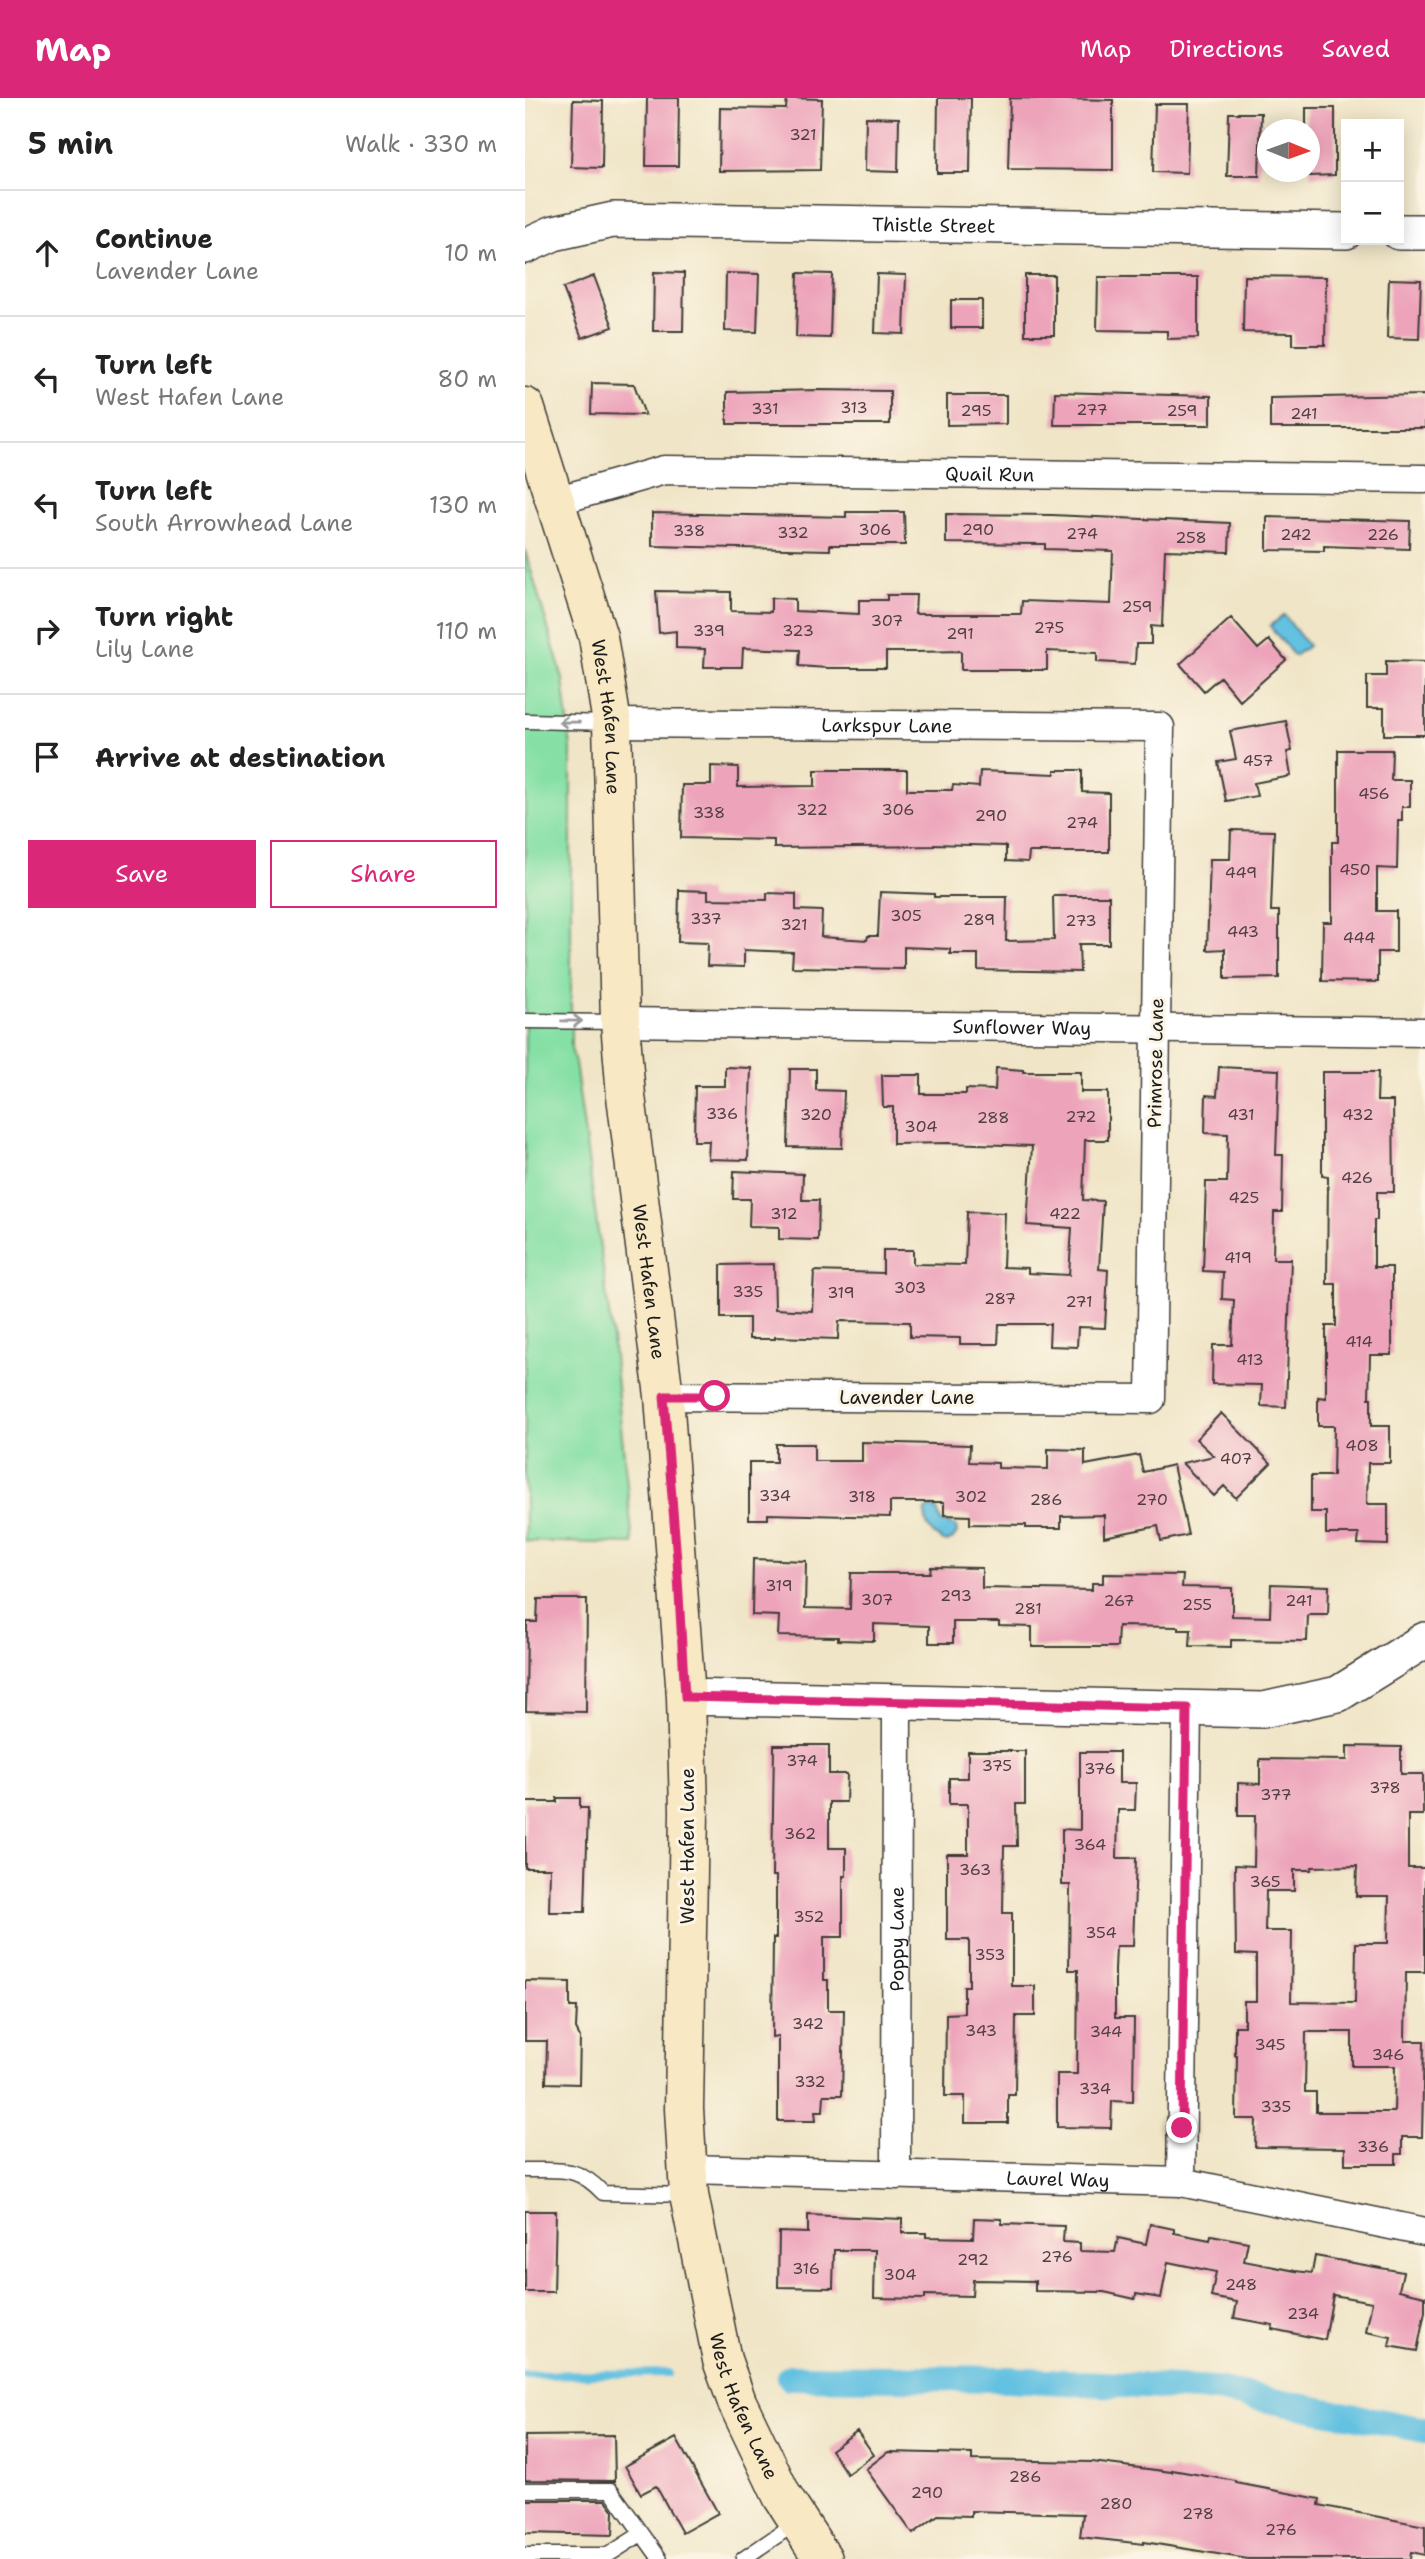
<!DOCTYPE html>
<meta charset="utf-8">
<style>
body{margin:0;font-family:"Shantell Sans",sans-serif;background:#f2f2f2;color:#222}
.controls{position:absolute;right:21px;top:21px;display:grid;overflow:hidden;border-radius:0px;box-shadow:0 4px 18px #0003}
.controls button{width:63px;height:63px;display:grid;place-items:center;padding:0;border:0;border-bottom:2px solid #e0e0e0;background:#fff;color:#222;font:35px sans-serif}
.compass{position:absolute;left:732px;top:21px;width:63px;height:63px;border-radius:50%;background:#fff;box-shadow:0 4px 18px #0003;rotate:91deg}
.stop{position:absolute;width:21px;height:21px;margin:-16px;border:5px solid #db2777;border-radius:50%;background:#fff}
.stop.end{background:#db2777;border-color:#fff;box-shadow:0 2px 7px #0008}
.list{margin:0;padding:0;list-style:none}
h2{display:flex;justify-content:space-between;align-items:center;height:91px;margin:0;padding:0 28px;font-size:30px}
h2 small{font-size:23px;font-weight:400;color:#767676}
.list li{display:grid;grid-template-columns:46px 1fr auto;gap:21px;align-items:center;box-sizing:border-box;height:126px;padding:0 28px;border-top:2px solid #e0e0e0}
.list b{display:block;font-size:26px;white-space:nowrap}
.list p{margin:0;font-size:23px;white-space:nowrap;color:#767676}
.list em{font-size:23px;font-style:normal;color:#767676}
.actions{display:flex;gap:14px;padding:21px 28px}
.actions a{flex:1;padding:16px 0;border:2px solid #db2777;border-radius:0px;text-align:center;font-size:24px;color:#db2777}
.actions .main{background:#db2777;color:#fff}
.icon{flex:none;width:38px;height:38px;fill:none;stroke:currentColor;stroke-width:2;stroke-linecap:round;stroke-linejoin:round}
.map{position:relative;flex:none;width:900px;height:2461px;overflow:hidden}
header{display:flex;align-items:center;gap:42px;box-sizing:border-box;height:98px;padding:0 35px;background:#db2777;color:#fff}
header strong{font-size:33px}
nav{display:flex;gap:38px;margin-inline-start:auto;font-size:24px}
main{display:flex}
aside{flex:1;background:#fff}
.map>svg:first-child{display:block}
.green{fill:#86e0a6;stroke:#517e61;stroke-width:2}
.water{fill:#63c1e1;stroke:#406e7e;stroke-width:2}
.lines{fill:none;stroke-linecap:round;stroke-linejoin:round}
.stream{stroke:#63c1e1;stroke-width:8}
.canal{stroke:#63c1e1;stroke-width:26}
.building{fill:#eda4bb;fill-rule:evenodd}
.service-casing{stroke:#3c3a36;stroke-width:17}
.minor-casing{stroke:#3c3a36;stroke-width:31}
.tertiary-casing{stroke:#3c3a36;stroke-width:38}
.secondary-casing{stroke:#3c3a36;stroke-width:41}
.service{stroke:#fff;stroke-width:14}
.minor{stroke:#fff;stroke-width:28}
.tertiary{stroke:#fff;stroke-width:35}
.secondary{stroke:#f8e8c3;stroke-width:38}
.oneway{stroke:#999}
.route{stroke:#db2777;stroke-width:9}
.labels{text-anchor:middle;stroke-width:6;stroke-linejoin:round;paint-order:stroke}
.number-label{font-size:16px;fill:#503e44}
.street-label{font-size:19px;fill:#1c1c1c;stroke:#fcf5e5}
</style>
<header>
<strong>Map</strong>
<nav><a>Map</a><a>Directions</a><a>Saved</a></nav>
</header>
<main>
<aside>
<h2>5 min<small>Walk · 330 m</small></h2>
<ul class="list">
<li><svg class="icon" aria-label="ahead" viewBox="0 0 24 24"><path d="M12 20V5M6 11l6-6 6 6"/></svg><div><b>Continue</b><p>Lavender Lane</p></div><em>10 m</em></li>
<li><svg class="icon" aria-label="left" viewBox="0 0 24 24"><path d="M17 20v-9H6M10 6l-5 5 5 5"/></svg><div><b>Turn left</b><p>West Hafen Lane</p></div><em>80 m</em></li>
<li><svg class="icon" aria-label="left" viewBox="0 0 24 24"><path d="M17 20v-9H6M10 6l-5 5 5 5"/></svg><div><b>Turn left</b><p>South Arrowhead Lane</p></div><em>130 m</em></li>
<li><svg class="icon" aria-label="right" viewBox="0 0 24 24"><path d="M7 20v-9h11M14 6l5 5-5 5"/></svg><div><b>Turn right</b><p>Lily Lane</p></div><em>110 m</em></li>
<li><svg class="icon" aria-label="arrive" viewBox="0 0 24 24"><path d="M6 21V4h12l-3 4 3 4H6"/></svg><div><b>Arrive at destination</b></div></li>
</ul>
<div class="actions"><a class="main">Save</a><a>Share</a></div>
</aside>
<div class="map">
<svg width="900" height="2461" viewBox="0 0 900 2461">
<rect width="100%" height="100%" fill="#fcf5e5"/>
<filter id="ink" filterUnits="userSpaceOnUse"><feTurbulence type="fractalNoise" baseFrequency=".0143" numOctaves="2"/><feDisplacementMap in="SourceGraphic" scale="14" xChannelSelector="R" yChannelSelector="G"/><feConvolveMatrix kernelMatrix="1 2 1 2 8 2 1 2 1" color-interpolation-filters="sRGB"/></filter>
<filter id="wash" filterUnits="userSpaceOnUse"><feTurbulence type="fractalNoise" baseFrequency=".00686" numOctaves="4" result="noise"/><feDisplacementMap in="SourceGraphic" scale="28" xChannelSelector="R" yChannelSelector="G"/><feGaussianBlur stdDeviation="1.57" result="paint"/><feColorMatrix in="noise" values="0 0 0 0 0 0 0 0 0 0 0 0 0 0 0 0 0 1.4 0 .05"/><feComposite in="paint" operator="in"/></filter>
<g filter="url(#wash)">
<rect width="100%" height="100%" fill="#f0e5c7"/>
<path class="green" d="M0,452L38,581L46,651V950L50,965L86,1230L108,1446L0,1443Z"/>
<path class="water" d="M759,517L783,548L769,558L745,528Z
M407,1409L412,1412L416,1424L431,1428L432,1435L428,1441L422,1444C407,1439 398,1426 401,1411Z"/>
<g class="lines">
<path class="stream" d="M0,2277L143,2275"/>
<path class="canal" d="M265,2279L483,2281L691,2292L900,2332"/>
</g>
<g id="blocks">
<path class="building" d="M122,0H154L153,68H121Z
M262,0L297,1L295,72L194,73L195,10L261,11Z
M413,0H446L445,75H412Z
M485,0L588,2V72L483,71Z
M48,2L78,3L77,70L46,69Z
M630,6H664L662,75L628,74Z
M781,10H810V77L785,78V32H781Z
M704,15H736L734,78H702Z
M341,19L374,20L373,74L340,73Z
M129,174L159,175L158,233H128Z
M201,175L234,176L232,234L200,233Z
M273,175L307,176L305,240L271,239Z
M352,176L381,177L379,236L350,235Z
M500,177H529V237H500Z
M69,178L88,229L57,240L38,190Z
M719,178L801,179L800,247H768V235L718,234Z
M573,179H673V240L642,241V233L572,232Z
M864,181L896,182L894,241L862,240Z
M426,202H457V230H426Z
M67,285L109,286L120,317L66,316Z
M293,292L365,293V326H202V294Z
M530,294L686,298V327H529Z
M422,297H481V326L422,327Z
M900,297V330H745V300Z
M321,414H379L380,447H305V452L127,448V415L321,419Z
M421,416L527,417L705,425L704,454L640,452L637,529L626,528V546H611L610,566L572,564V555L522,553V572H436V553L390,554H361V570H302L274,568L275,552L218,550L217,569H179L180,551L151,550V533L134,535L131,493L206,494V513L246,514V500L270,501V513L334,516V502H362V497H391L390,516H496L497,503L586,506L588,453L520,451V446L421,445Z
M742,419L885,423L884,451L799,448V453L742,452Z
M706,520L733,551L744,542L761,562L715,603L695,579L679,593L655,566Z
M861,563L900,564V637H859V610H842V578H861Z
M761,623L767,653L762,654L766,678L729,685L732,698L701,703L693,664L711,661L705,633Z
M813,652H867L866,682H885V709H877V723H873L872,771L852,770V813H871V854H853V884L797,883L798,824H807V744H813Z
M186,668L213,669V689L290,688V672H382V692H427L428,687L454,689L455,673L530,676V672H557V694L584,695V754H504L503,764L481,763V748L409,746V748L249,750V742L156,740L157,687H186Z
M706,732L749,733L746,813H754V880L700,881V851L682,852L685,761H705Z
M154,792L183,793V801L242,802V795L271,796V812L297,813L296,839L342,842L343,838H353L355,794L409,796V799H482L481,843L529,842L528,798H584V846H554L555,874L453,872V856H425V851L379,849V871L267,869L268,854L219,852V869L182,868L183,845L153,844Z
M200,969L226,970L223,1062L183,1061L184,1043H169L170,988H200Z
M694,969L754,972L751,1057H758L757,1114H749L748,1161H766L761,1309L736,1308L737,1287L687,1286L688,1247H707L709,1202L697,1201L698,1174L678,1173L681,1084H702L703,1036L680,1035L681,997L692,998Z
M471,970L498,972V974H556V994H583V1042H560L558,1102L578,1103L574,1171L583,1172L580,1230L553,1229L552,1249L524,1248L525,1226H474L473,1246H435V1240L385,1239V1224L314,1223L313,1241L250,1239V1241H224V1220H196V1167L249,1166L250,1211L287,1213L289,1173L358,1175V1152H388V1166L440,1167L442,1114L480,1115L478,1169L503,1170V1175L544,1177L547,1130L502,1127L507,1048L423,1045L368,1046V1009H358L357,977H396V996H441V991L470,992Z
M265,971H291V992L319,993L317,1050L263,1049Z
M797,974H853L852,1003H868L869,1094H852V1122H849V1169H867V1257H845L844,1300H846V1328H865V1365H843L842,1406H863V1447L833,1446L834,1436H801V1414H786V1378H808L809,1328H793V1299L801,1300V1228H811V1186H802L803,1079L797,1078Z
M209,1073L278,1076L277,1102H294L293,1142L254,1141V1129L224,1128L225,1101H208Z
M696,1315L746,1365L711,1400L699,1388L689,1398L657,1365L689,1358L671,1341Z
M337,1344L445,1347L444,1364L473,1365V1370L523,1371V1351L560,1352V1367L614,1357L618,1374L648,1367L663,1437L636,1443L633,1428L579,1439V1417L536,1418V1430H501V1427L445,1426V1418L419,1417V1404H365V1419L243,1416V1421H224V1364H251V1346H289V1363H337Z
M228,1461L281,1463L280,1510L325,1511L326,1475H405L406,1469L457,1470V1490L567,1492V1485H578V1476L658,1477L657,1489L707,1490V1518L745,1519L746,1486L804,1488L803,1517H783L782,1543L706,1542V1549L665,1548L666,1532H654V1529L593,1528L592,1549H507V1529L474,1528V1524H428V1545H404V1528L349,1526V1543L313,1542V1539L253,1538L254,1518L227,1517Z
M13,1501H62L61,1614L1,1613L2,1524H12Z
M249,1647H304V1676H322L321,1704H304V1750H321V1778H318V1839H299V1882H303V1912H319L317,1997H299L298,2013H290L291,2023H253V1938L247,1939L248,1840H251V1778H247Z
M822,1648L876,1649V1676H898V1717H883V1770H900V1874H881L880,1943H899L897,2039H877V2056H871V2066H820V2050L730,2049L731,2021H711L712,1957H710V1928H719V1903H731V1857L711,1856L710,1767L729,1768L730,1718H713V1685L735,1686V1661L822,1662ZM832,1768L831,1798H864L863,1845H831L830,1905L766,1904L767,1833H740L741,1793H769V1772H786L787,1769ZM781,1934H827V1968H870L869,2014H791V1994H780Z
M443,1653H500V1706H491L492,1748H479L478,1815H487V1888H510V1918H491L490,1997H483V2025H440V1998H420L421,1916L439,1915V1888H444V1842H422V1756H443V1706H424V1680H443Z
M555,1654H594V1685H611L610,1712H593L592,1760H611L608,1848H591L590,1872V1920H609L608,2004L587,2003L586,2030L532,2029V1976H552L553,1872H544L545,1787H537V1731L555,1732Z
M32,1700H55V1710H63L60,1814H24L25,1770H0V1704H32Z
M0,1883L45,1884V1909H52L51,1931L55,1939L54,1986L21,1985L22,1943H0Z
M0,2113H31L29,2194H0Z
M283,2117L377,2121V2135H401V2139L448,2140L449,2120L477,2121V2126L539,2128L538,2144L555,2145V2153L590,2154L593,2140L621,2146L625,2126L649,2131V2135L685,2142L686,2137L723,2144L719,2163L770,2173L787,2175L790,2158L878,2174L874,2192L900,2198V2214L892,2253L864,2248L866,2239L841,2234L847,2204L808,2197L800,2242L747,2231L748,2227L709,2220L712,2204L686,2199L691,2174L643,2164L636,2200L611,2196L610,2201L579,2194L510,2193V2183L448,2182L447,2198L400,2197V2201L349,2200L350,2152H309L308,2190L253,2189L254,2134L283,2135Z
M332,2333L349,2357L322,2376L306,2352Z
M89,2337L90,2383L0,2382V2338Z
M151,2340L193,2415L157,2435L131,2388L116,2396L100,2368Z
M363,2354L447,2356V2362L567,2364L647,2374V2372L711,2383V2385L795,2401L794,2407L900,2428V2457L886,2454L885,2461H723L619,2444V2446L555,2439L558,2416L446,2413V2418L413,2417L388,2436L341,2371Z
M0,2402H81L89,2413L88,2437L0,2435Z"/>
</g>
</g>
<g filter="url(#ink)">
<use href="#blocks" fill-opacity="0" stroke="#3c3a36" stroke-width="2"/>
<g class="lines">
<defs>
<path id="service" d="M0,623L86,625
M0,923L93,924
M0,2072C36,2073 52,2067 78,2095L162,2097
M0,2392H86L135,2461
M0,2457H83L116,2436
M218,2461L272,2424"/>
<g id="minor">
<path id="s1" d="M31,403L139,372L900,381"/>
<path id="s2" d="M87,625L635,629L626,1301L139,1298"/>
<path id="s3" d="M95,924L900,934"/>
<path id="s4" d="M162,2071L656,2084L900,2134"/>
<path id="s5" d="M371,2077L372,1604"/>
<path d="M656,2084L662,1610"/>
</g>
<g id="tertiary">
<path d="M874,134H900"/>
<path id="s6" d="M0,148L29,135L88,122L821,133"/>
<path d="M161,1599L738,1612L813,1596L900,1542"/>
</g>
<g id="secondary">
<path id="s7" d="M0,309L73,539L87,625L95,924L101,998L139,1298L161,1599L164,1713L159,2011L164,2097L197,2262L212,2304L257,2398L298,2461"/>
</g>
</defs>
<use href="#service" class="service-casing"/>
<use href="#minor" class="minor-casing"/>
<use href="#tertiary" class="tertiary-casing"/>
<use href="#secondary" class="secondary-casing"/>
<use href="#service" class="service"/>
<use href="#minor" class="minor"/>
<use href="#tertiary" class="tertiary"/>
<use href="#secondary" class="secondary"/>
</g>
<defs><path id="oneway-shaft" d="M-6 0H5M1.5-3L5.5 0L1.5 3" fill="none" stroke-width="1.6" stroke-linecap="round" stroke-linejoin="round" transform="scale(1.75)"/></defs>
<g class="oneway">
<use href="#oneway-shaft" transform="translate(44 624) rotate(-179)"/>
<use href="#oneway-shaft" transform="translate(47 923) rotate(1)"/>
</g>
</g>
<g class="lines" filter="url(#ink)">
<path class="route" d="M190,1298H139L152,1462L160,1599L662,1610L657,2030"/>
</g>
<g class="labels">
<g class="number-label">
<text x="278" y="42">321</text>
<text x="329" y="315">313</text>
<text x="240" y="316">331</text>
<text x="567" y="317">277</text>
<text x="451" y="318">295</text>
<text x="657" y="318">259</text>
<text x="779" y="321">241</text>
<text x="350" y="437">306</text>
<text x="453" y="437">290</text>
<text x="164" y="438">338</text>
<text x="268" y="440">332</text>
<text x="557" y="441">274</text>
<text x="771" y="442">242</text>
<text x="858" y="442">226</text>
<text x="666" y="445">258</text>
<text x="612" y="514">259</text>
<text x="362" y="528">307</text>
<text x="524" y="535">275</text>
<text x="184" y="538">339</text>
<text x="273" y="538">323</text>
<text x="435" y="541">291</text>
<text x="733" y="668">457</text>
<text x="849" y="701">456</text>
<text x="287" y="717">322</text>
<text x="373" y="717">306</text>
<text x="184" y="720">338</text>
<text x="466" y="723">290</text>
<text x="557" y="730">274</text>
<text x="830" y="777">450</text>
<text x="716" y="780">449</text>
<text x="381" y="823">305</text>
<text x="181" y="826">337</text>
<text x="454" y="827">289</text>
<text x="556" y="828">273</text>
<text x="269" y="832">321</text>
<text x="718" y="839">443</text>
<text x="834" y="845">444</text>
<text x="197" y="1021">336</text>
<text x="291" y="1022">320</text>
<text x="716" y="1022">431</text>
<text x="833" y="1022">432</text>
<text x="556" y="1024">272</text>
<text x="468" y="1025">288</text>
<text x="396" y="1034">304</text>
<text x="832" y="1085">426</text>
<text x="719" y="1105">425</text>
<text x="259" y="1121">312</text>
<text x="540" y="1121">422</text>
<text x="713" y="1165">419</text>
<text x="385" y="1195">303</text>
<text x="223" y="1199">335</text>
<text x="316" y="1200">319</text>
<text x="475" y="1206">287</text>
<text x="554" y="1209">271</text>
<text x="834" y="1249">414</text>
<text x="725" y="1267">413</text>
<text x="837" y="1353">408</text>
<text x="711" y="1366">407</text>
<text x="250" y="1403">334</text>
<text x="337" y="1404">318</text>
<text x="446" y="1404">302</text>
<text x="521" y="1407">286</text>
<text x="627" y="1407">270</text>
<text x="254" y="1493">319</text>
<text x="431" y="1503">293</text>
<text x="352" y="1507">307</text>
<text x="594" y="1508">267</text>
<text x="774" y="1508">241</text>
<text x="672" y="1512">255</text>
<text x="503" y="1516">281</text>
<text x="277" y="1668">374</text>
<text x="472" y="1673">375</text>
<text x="575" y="1676">376</text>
<text x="860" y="1695">378</text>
<text x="751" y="1702">377</text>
<text x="275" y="1741">362</text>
<text x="565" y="1752">364</text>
<text x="450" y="1777">363</text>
<text x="740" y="1789">365</text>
<text x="284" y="1824">352</text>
<text x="576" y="1840">354</text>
<text x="465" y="1862">353</text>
<text x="283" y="1931">342</text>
<text x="456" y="1938">343</text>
<text x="581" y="1939">344</text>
<text x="745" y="1952">345</text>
<text x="863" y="1962">346</text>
<text x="285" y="1989">332</text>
<text x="570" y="1996">334</text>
<text x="751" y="2014">335</text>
<text x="848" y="2054">336</text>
<text x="532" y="2164">276</text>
<text x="448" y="2167">292</text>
<text x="281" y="2176">316</text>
<text x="375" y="2182">304</text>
<text x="716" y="2192">248</text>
<text x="778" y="2221">234</text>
<text x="500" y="2384">286</text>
<text x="402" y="2400">290</text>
<text x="591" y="2411">280</text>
<text x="673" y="2421">278</text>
<text x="756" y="2437">276</text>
</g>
<g class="street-label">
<text dy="7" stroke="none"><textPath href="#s6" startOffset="413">Thistle Street</textPath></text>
<text dy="7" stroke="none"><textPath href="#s1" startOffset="438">Quail Run</textPath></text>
<text dy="7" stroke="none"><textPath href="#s7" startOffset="322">West Hafen Lane</textPath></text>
<text dy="7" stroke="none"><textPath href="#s2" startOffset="275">Larkspur Lane</textPath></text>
<text dy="7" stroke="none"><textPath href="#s3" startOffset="402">Sunflower Way</textPath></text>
<text transform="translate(630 965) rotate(-89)" y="7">Primrose Lane</text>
<text dy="7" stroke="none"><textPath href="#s7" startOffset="889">West Hafen Lane</textPath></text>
<text x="382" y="1306">Lavender Lane</text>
<text transform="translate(162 1748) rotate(-90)" y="7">West Hafen Lane</text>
<text dy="7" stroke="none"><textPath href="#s5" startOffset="236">Poppy Lane</textPath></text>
<text dy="7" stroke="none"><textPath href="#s4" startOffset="371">Laurel Way</textPath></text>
<text dy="7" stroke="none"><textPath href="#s7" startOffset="2023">West Hafen Lane</textPath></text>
</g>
</g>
</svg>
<div class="controls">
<button>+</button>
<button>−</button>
</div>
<svg class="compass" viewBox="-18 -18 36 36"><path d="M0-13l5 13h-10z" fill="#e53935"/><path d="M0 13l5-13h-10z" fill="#767676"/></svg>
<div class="stop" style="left:190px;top:1298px"></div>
<div class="stop end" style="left:657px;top:2030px"></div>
</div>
</main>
